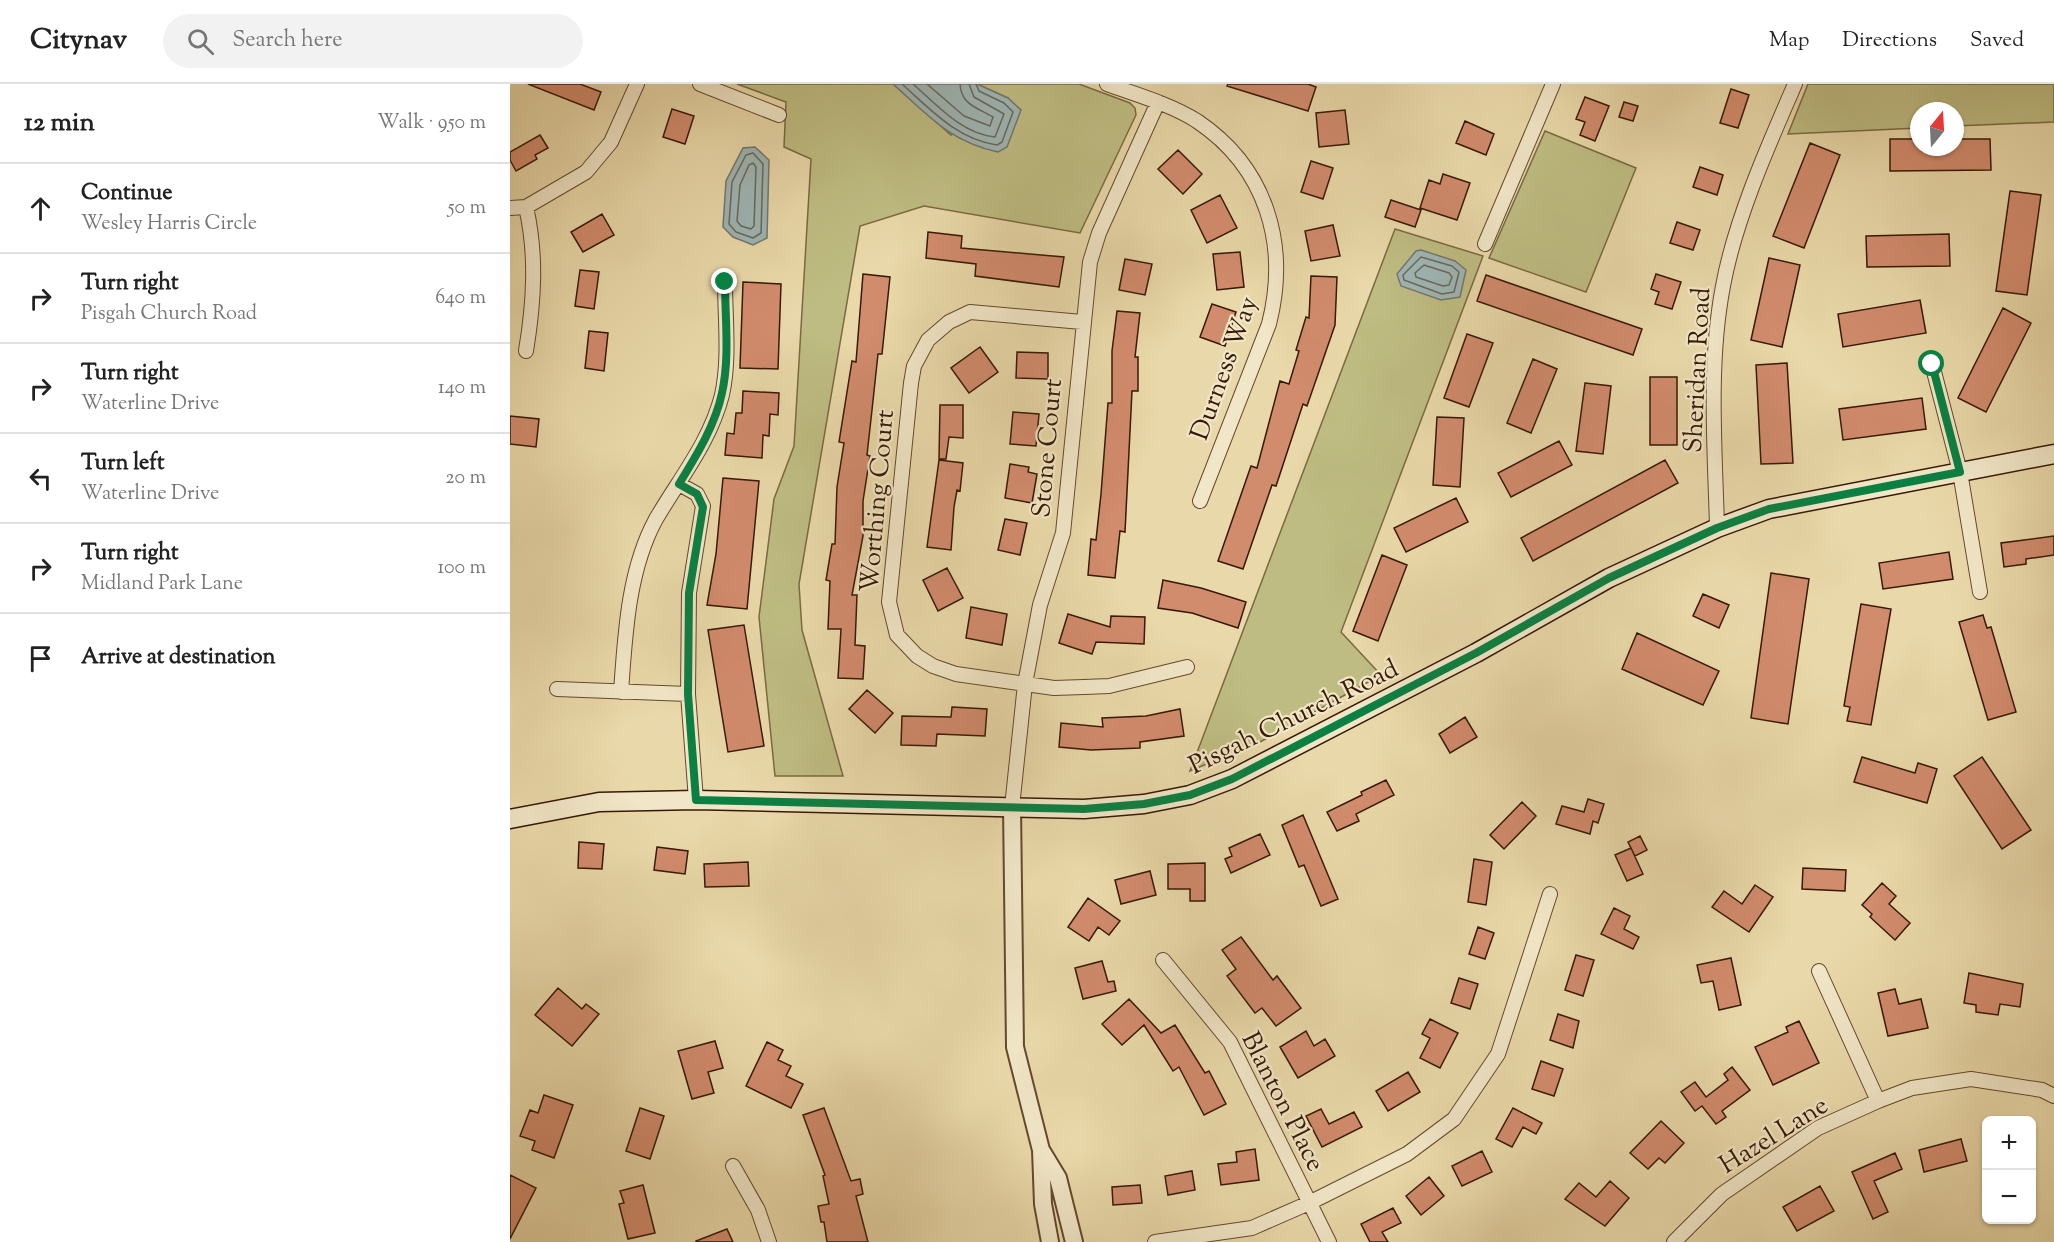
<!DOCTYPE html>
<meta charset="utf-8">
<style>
body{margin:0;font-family:"Sorts Mill Goudy",serif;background:#f2f2f2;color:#222}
.controls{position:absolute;right:18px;bottom:18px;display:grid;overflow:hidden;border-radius:9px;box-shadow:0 2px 4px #0004}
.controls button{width:54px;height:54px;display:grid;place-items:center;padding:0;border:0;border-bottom:2px solid #e0e0e0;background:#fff;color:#222;font:30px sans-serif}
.compass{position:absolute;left:1400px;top:18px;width:54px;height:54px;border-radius:50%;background:#fff;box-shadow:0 2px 4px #0004;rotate:18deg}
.stop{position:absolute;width:18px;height:18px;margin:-14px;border:4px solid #0b8043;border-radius:50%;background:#fff}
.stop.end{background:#0b8043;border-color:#fff;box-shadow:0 2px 6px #0008}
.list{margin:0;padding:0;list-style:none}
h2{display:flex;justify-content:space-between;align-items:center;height:78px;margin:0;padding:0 24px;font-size:26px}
h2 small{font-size:20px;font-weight:400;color:#767676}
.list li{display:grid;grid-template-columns:39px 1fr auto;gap:18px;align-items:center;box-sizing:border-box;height:90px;padding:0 24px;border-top:2px solid #e0e0e0}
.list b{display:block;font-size:22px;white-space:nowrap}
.list p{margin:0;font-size:20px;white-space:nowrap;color:#767676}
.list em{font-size:20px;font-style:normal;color:#767676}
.icon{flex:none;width:33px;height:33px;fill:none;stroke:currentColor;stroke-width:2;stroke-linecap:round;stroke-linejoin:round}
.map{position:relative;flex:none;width:1544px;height:1158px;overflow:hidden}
header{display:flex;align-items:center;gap:36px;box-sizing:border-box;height:84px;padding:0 30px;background:#fff;border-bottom:2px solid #e0e0e0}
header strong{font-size:28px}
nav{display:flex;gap:33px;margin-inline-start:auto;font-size:21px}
.search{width:420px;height:54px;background:#f2f2f2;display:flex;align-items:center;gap:15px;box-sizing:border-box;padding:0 21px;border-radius:33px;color:#767676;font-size:22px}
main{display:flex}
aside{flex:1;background:#fff}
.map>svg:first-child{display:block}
.green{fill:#bebc82;stroke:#7a6a42;stroke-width:1.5}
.water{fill:#9eb6b5;stroke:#75776e;stroke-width:1.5}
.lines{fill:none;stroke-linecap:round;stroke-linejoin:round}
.shore{stroke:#6a685c;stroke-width:1.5}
.building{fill:#d18b6d;stroke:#371903;stroke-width:1.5}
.minor-casing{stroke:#64492c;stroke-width:16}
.tertiary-casing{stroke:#64492c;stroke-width:20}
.secondary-casing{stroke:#371903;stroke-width:21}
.minor{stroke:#f1e6c7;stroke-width:14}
.tertiary{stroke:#f1e6c7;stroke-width:16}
.secondary{stroke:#f1e6c7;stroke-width:18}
.route{stroke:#0b8043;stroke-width:8}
.labels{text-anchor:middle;stroke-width:4.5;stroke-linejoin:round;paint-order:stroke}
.street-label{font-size:26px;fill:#371903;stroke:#f1e6c7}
</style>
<header>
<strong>Citynav</strong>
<div class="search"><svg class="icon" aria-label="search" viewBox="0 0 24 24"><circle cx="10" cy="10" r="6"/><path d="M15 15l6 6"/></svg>Search here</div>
<nav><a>Map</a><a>Directions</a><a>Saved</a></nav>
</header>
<main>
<aside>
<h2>12 min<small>Walk · 950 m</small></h2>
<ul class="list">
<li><svg class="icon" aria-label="ahead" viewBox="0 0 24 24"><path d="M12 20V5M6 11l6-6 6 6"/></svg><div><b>Continue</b><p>Wesley Harris Circle</p></div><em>50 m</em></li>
<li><svg class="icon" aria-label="right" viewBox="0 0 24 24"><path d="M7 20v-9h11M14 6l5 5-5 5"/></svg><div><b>Turn right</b><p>Pisgah Church Road</p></div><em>640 m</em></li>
<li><svg class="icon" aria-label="right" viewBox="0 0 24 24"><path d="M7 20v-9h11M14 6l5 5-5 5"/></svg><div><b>Turn right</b><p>Waterline Drive</p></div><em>140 m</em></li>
<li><svg class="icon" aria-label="left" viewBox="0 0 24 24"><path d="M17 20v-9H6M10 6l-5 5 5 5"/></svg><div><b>Turn left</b><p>Waterline Drive</p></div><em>20 m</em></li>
<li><svg class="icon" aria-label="right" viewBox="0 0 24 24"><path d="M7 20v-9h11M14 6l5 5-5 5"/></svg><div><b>Turn right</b><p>Midland Park Lane</p></div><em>100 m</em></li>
<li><svg class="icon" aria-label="arrive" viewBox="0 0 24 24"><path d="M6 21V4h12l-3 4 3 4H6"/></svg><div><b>Arrive at destination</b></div></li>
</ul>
</aside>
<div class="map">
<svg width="1544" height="1158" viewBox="0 0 1544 1158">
<rect width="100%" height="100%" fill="#e9d8a9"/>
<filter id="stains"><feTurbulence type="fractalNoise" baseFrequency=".00333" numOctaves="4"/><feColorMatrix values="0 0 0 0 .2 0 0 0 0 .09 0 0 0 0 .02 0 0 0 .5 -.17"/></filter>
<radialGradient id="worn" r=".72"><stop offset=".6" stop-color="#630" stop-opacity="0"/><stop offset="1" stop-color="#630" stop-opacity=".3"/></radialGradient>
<path class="green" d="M227,0H383L441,51L498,14L467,0H569L620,19L625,24L626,31L570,149L414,122L350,142L289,500L292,546L333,692H265L249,533L264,415L284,362L301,75L274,63L276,18Z
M1298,0H1544V38L1445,42V27H1409V44L1278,50Z
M1035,47L1126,84L1076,208L979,174Z
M885,145L973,172L831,548L871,591L750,658L680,687Z"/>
<path class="water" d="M383,0H467L498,14L511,26L497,63L488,68C439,57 419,32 383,0Z
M245,63L259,76L257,154L243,161L223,153L213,143L216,97L233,64Z
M911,166L945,177L956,186L950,213L931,216L891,202L887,190L906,167Z"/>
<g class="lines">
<path class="shore" d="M392,0C421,26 447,55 487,61L492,58L503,28L494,19L469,7L466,0
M403,0C427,21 452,50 485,53L494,30L464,13L459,0
M417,0L454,32L480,42L483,33C468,24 451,21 450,0
M243,69L253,80L251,149L243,154L226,148L219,140L222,98L236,71Z
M243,79L246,83L244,142L241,145L231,142L227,137L230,101L239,81Z
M911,173L942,182L949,188L944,208L932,210L894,196L893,191Z
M914,181L939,189L942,193L939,201L933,202L906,193L905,189Z"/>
</g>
<path class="building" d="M18,0H70L91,8L84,26Z
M718,0H798L806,3L798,27L717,2Z
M1221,5L1239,11L1228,44L1210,39Z
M1075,13L1099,22L1085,57L1070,51L1075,38L1066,35Z
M1114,18L1128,22L1123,37L1109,33Z
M162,25L184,32L175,60L153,53Z
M835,26L839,60L809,63L806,29Z
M955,37L984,50L976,71L946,59Z
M30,51L38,64L25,71L27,75L6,87L0,76V68Z
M1380,55H1409V63H1445V55H1480L1481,86L1380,87Z
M1300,59L1330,71L1294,164L1263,152Z
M668,66L692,90L673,110L648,85Z
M801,77L823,84L813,115L791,108Z
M1190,83L1213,91L1207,111L1183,103Z
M933,90L960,99L947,136L910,124L919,96L930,100Z
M1500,107L1531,111L1517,211L1486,207Z
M710,111L727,144L697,159L681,126Z
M881,116L911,126L905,143L875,133Z
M92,130L104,151L73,168L61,148Z
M1167,138L1190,146L1183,166L1160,159Z
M823,141L830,172L801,177L795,147Z
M418,148L452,152L451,164L554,173L549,203L465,192L466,180L416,174Z
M1439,150L1440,182L1357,183L1356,152Z
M730,168L734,203L707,206L703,170Z
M1259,174L1290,181L1272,263L1241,256Z
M615,175L642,180L635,211L609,206Z
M70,186L89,188L84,225L65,222Z
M353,190L380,193L372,270H368L362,326L357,371L360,372L353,417V452L342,511H347L345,561L355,562L353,595L328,594L331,545H318L320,497L316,496L322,460H325L327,403L334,359L329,358L342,277L346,278Z
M1146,190L1171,198L1162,225L1145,220L1149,208L1141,205Z
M976,191L1132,245L1123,271L967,217Z
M801,192L827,193L825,241L797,322L793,320L766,402L762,401L733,485L708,477L741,382L747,384L770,297L779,300L789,267L786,266L796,233L799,234Z
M233,198L271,200L268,285L230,284Z
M1410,216L1416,249L1333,263L1328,230Z
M702,220L726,228L715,262L690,253Z
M1493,224L1521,239L1476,328L1448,314Z
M607,227L630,229L625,273H628V307H622L615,448L610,447L605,494L578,491L581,455L586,456L591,410L598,319H602V267Z
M79,247L98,249L94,287L75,284Z
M957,250L983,259L959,323L934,314Z
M470,263L488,288L459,309L441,284Z
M507,268L538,269V295L506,294Z
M1023,275L1047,285L1021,349L997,339Z
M1277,279L1283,379L1251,380L1246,281Z
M1140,293H1167V361H1140Z
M1075,299L1101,302L1093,370L1066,367Z
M233,307L269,309L268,331L260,330L259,352L253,351L252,374L215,371L217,349L224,350L226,329H232Z
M1412,314L1416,345L1333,356L1329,325Z
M430,321H453V354L439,353L436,375H429Z
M503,328L529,330L526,362L500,360Z
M0,332L29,335L26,363L0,360Z
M927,333L954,334L950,403L923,401Z
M1049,357L1062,381L1001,413L988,389Z
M429,376L453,379L450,407L447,406L444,423L441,466L417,463Z
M1155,376L1168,399L1023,477L1011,454Z
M500,380L519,383L518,388L527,390L522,419L495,414Z
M213,394L249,397L237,525L197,521L206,470Z
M946,414L958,438L896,468L884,444Z
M495,435L517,439L510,471L488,466Z
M1544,452V471L1516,475V480L1494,483L1491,459Z
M1439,468L1443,495L1373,505L1369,479Z
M872,471L897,481L868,557L843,547Z
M437,484L453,514L428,527L413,496Z
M1261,489L1299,495L1278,640L1241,634Z
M653,496L691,504L736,518L728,544L682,529L648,524Z
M1193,510L1219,521L1209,544L1183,532Z
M1351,520L1381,525L1361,641L1337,637L1340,623L1334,622Z
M461,523L497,530L492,561L456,554Z
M558,530L600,543L601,532L635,533L634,560L586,558L582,570L549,559Z
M1473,531L1477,544L1481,543L1506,628L1478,636L1449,538Z
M234,541L254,662L218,668L198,546Z
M1127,549L1209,587L1193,621L1112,585Z
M357,606L383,629L365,649L339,625Z
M442,623L477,625L475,652L427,650L426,662L391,661L392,632L441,633Z
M670,625L674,652L630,658V664L581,666L549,663L551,639L593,643L592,634L636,632Z
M955,633L967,653L940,669L929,650Z
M1352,673L1405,689L1408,679L1427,685L1417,719L1344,698Z
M1472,673L1521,746L1492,765L1444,692Z
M876,696L884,711L846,730L849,737L827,747L817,728L852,711L851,708Z
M1078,715L1094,720L1088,739L1083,737L1080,750L1046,740L1052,722L1074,728Z
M1012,718L1026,732L994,765L980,751Z
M793,731L828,815L811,822L794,781L789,783L772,741Z
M750,750L760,771L721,789L715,775L722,772L719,764Z
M1130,752L1137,766L1125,772L1118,758Z
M69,758L94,760L92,785L68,784Z
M147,763L178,767L175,790L144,786Z
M1121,764L1133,790L1117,797L1105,771Z
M964,775L982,778L976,821L958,818Z
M238,778L239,802L195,803L194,780Z
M695,779V817H680V805H658V780Z
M1293,784L1336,786L1335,807L1292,805Z
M640,787L646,811L611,820L605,796Z
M1372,799L1386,812L1379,820L1400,839L1385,856L1360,833L1362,830L1352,821Z
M1245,801L1263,813L1239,848L1202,823L1214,807L1232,820Z
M578,814L610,837L599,851L588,843L579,857L558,843Z
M1104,824L1120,832L1114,845L1129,853L1123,865L1091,850Z
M968,843L984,849L975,875L959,870Z
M731,853L763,896L767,892L791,924L766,942L752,924L745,929L717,892L726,885L712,866Z
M1066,871L1084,876L1073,912L1055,906Z
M1221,874L1231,921L1209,926L1203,897L1191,899L1187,881Z
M592,877L598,898L604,897L606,907L573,915L565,884Z
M1459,889L1513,900L1510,923L1490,920L1488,931L1466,928V921L1454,919Z
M949,894L968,900L960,925L941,919Z
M48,904L72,925L76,920L89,930L62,962L25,931Z
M1385,905L1389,920L1411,915L1418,944L1378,952L1368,909Z
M619,915L651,949L665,941L695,989L699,987L716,1020L694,1031L669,983L663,987L634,941L612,961L592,940Z
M1048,930L1069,937L1063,964L1040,956Z
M920,935L948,949L930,984L910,974L920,954L912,950Z
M1289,937L1309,979L1263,1001L1245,963L1278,948L1276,943Z
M796,947L804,962L815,955L825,972L788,994L770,963Z
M205,957L213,984L198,988L204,1009L182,1015L168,967Z
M257,958L273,966L268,976L281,982L276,992L293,1000L281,1024L236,1002Z
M1031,977L1053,985L1044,1012L1022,1005Z
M1222,983L1240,1006L1212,1027L1216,1033L1206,1040L1192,1022L1185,1027L1171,1008L1185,998L1196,1013L1218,996L1214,990Z
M898,988L910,1008L878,1027L866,1007Z
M34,1011L63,1021L44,1074L22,1066L25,1057L10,1052L20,1026L28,1029Z
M130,1024L154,1032L140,1075L116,1067Z
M314,1024L341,1097L350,1095L353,1110L346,1112L358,1158H317L314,1138H311L308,1122L319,1120L313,1092L315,1091L293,1031Z
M1003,1024L1032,1039L1026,1050L1013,1043L1002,1063L986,1055Z
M811,1025L819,1040L844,1028L852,1043L812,1063L796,1032Z
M1151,1037L1174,1059L1155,1079L1149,1074L1138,1085L1120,1069Z
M1451,1055L1457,1077L1414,1088L1409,1066Z
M745,1065L749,1096L711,1101L708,1080L727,1078L726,1068Z
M972,1067L982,1088L952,1102L942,1082Z
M1385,1069L1392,1085L1364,1097L1378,1128L1363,1135L1342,1088Z
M682,1087L685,1106L658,1111L655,1092Z
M0,1091L26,1104L0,1155Z
M919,1093L934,1112L911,1131L896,1112Z
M1100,1097L1119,1114L1095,1142L1055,1115L1069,1099L1086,1113Z
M133,1101L145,1149L118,1155L109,1120L114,1119L110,1107Z
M630,1101L632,1119L603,1121L602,1103Z
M1310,1102L1324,1127L1287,1147L1273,1123Z
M883,1124L891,1139L872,1148L878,1158H860L851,1140Z
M217,1145L223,1158H186V1157Z"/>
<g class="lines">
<defs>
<path id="minor" d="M190,0L269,31
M597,0C627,11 660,20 687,37C757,84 779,161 759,240L690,417
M0,124L16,123L76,88L101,58L127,0
M975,160L1043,0
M572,238L460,228L439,238L418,256L404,282L401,299L379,518L387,551L407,572L423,582L446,590L544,604L574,603L599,602L677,583
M16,267C24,218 27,171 16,123
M1422,280L1450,388L1470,508
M169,400L187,410L193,422L179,509L178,610L186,716
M1207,444C1205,364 1198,281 1213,202C1225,136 1258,62 1285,0
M47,605L178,610
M111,608C115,552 118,486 146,435C170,394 200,358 212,311C220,275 215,234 215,198
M502,723L515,600L530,521L553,449L580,178L589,149L648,18
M653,876L720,958L819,1158
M1309,887L1368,1017
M223,1082L248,1126L259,1158
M645,1158L742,1144L799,1119L897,1070L944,1035L988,970L1040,810
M1164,1158L1212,1110L1308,1044L1368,1017L1402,1004L1461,995L1532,1006L1544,1012"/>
<path id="tertiary" d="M502,723L505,963L531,1066L533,1120L540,1158
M531,1066L548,1094L564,1158"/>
<path id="secondary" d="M0,735L89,718L186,716L574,725L634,720L680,711L722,695L966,569L1099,494L1207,444L1259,425L1544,370"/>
</defs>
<use href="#minor" class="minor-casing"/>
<use href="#tertiary" class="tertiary-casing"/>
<use href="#secondary" class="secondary-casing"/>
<use href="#minor" class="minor"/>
<use href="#tertiary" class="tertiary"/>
<use href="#secondary" class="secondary"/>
</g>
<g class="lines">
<path class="route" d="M215,198C215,234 220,273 212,309C205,342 186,372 169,400L187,410L193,423L179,509L178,610L186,716L574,725L634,720L680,711L722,695L966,569L1099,494L1207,444L1259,425L1450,388L1422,280"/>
</g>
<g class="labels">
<g class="street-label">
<text transform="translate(713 284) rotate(-70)" y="9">Durness Way</text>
<text transform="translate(1186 286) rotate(-87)" y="9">Sheridan Road</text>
<text transform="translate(536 364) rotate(-85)" y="9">Stone Court</text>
<text transform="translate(366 417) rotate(-85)" y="9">Worthing Court</text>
<text transform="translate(783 632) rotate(-26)" y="9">Pisgah Church Road</text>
<text transform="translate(774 1017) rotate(63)" y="9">Blanton Place</text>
<text transform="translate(1263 1050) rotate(-32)" y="9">Hazel Lane</text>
</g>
</g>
<rect width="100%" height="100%" filter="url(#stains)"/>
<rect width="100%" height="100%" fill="url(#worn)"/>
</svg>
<div class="controls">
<button>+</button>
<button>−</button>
</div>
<svg class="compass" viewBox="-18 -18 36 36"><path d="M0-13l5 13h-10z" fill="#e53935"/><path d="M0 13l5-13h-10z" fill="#767676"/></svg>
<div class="stop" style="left:1422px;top:280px"></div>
<div class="stop end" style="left:215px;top:198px"></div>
</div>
</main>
